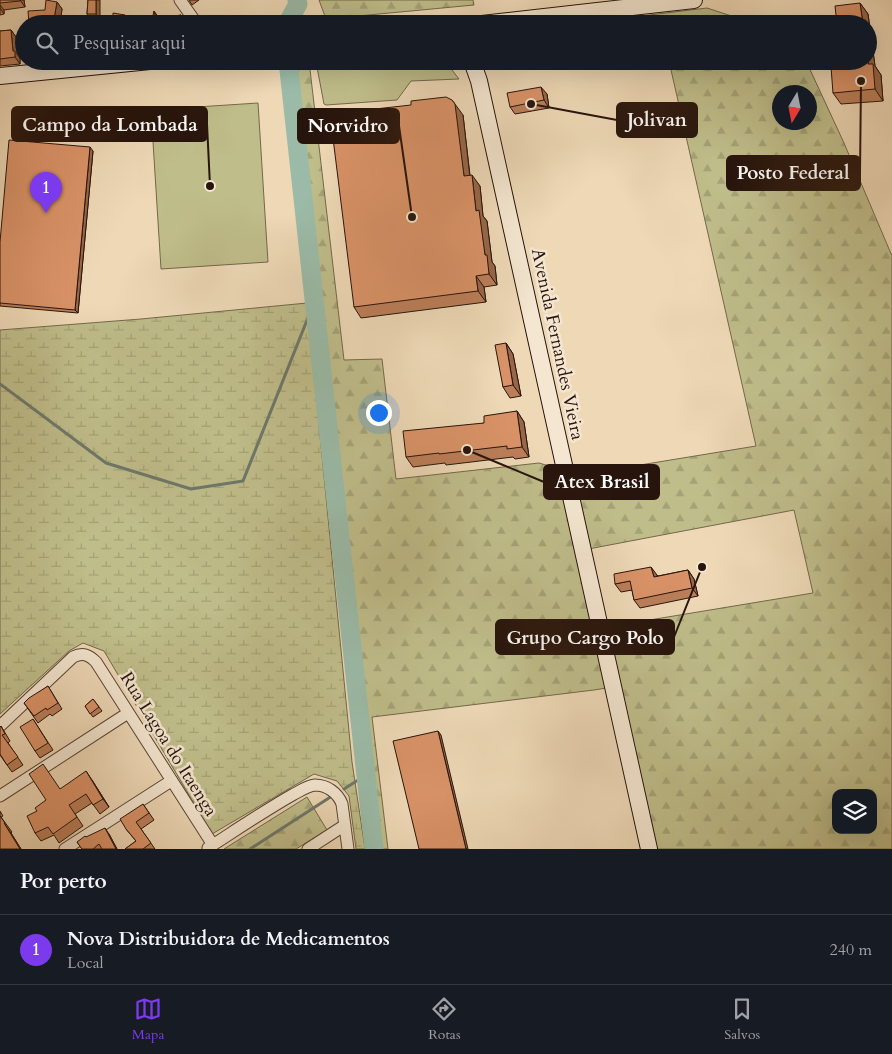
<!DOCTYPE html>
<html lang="pt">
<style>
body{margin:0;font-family:Cardo,serif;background:#242831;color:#f1f3f6}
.controls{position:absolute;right:15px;bottom:15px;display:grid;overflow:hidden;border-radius:10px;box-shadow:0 5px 20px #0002}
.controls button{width:45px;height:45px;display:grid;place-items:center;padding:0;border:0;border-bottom:1px solid #363941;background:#171b24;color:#f1f3f6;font:25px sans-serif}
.compass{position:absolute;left:772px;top:85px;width:45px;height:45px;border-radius:50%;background:#171b24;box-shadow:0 5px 20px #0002;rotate:190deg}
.you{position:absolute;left:378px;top:412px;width:18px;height:18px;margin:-12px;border:4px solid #fff;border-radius:50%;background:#1a73e8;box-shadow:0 0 0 8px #1a73e833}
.badge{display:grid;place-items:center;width:32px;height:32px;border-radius:50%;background:#7c3aed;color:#fff;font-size:16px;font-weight:700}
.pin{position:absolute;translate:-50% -41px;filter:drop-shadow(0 1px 2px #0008)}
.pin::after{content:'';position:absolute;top:26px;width:18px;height:15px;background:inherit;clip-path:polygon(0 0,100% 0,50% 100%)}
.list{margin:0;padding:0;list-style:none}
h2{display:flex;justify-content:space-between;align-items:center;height:65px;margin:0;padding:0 20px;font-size:21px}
h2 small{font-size:16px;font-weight:400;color:#9ea1a6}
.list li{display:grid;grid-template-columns:32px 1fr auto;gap:15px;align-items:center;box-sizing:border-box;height:70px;padding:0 20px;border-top:1px solid #363941}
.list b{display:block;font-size:19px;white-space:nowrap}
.list p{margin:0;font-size:16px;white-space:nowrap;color:#9ea1a6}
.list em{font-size:16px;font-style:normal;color:#9ea1a6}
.icon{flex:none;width:28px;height:28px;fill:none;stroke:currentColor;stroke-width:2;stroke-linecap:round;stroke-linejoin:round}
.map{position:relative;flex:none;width:892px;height:849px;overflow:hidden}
.search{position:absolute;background:#171b24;box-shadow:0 5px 20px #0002;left:15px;right:15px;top:15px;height:55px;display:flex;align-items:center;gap:12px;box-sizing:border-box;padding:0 18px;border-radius:28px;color:#9ea1a6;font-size:19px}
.sheet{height:135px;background:#171b24}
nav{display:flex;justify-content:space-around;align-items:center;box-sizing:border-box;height:70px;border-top:1px solid #363941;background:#171b24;font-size:14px;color:#9ea1a6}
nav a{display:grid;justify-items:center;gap:2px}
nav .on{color:#7c3aed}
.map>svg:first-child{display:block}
.grass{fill:#bfbd8a;stroke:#73684b}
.forest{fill:url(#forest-firs);stroke:#73684b;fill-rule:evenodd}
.wetland{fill:url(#wetland-marsh);stroke:#73684b}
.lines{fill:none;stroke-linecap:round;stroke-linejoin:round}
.stream{stroke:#6d786a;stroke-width:3}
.river{stroke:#9bbba8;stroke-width:19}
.street-casing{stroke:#594536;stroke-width:13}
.secondary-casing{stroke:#27140c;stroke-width:18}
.street{stroke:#f4e6d0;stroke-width:11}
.secondary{stroke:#f4e6d0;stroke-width:16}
.wall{fill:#bb7e59;stroke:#27140c}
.shaded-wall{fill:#986648;stroke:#27140c}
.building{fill:#d99267;stroke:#27140c}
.labels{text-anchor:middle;stroke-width:5;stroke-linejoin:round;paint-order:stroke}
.street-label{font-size:18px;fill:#27140c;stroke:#f4e6d0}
.leader{fill:none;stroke:#27140c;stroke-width:2}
.callout-dot{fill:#27140c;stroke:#f4e6d0;stroke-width:2}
.callout{fill:#27140c;stroke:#27140c;stroke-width:2}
.callout-label{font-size:19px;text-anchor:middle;font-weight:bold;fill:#fff}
</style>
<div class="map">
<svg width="892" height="849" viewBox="0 0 892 849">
<defs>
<pattern id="forest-firs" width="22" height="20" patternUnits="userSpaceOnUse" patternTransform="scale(1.25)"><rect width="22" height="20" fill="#bfbd8a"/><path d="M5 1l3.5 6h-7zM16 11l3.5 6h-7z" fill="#a4a276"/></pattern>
<pattern id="wetland-marsh" width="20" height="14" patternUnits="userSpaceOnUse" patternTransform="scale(1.25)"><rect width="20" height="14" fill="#bfbd8a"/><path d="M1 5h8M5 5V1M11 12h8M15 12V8" fill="none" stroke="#a4a276"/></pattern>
</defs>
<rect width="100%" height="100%" fill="#eed8b6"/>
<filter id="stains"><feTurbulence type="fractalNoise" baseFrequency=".004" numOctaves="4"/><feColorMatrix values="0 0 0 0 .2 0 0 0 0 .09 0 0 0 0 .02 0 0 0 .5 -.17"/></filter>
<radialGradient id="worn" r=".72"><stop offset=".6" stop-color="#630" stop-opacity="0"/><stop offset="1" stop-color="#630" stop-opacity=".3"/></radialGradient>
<path class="grass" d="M364,61H445L459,79L411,81L397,100L326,105L324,104L317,67Z
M258,103L268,262L161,269L151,110Z"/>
<path class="forest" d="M319,0H473L474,5L326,19Z
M707,8L756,24H625L633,17Z
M288,61H309L344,360L382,359L396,479L539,463L579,475L756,446L669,61H806L844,143L892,256V849H649L613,687L594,690L372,717L388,849H374ZM780,92H810V122H780ZM794,510L813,593L601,628L583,550ZM836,793H873V830H836Z
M307,797L327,830L296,849H224Z"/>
<path class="wetland" d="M307,303L352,762L365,849H356L349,796L337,781L314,774L212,834L104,651L83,643L69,651L0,714V330L141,319Z"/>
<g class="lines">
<path class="stream" d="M0,384L106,463L191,489L243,481L315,300
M344,789L366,775
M250,849L332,796"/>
<path class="river" d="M287,24L298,4L297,0
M288,61L374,849"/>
<defs>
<path id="street" d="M180,0L197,24
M0,726L73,657C83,652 89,655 96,662L213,845
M0,796L128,713
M208,848C236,830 264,811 294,794C300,791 307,786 315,785C327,785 338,793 342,804L348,849
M65,849L171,781
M308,849L345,825"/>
<path id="secondary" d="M482,24L694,0
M472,61L479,81L649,849
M0,76L150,61"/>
</defs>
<use href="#street" class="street-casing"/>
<use href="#secondary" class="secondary-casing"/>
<use href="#street" class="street"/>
<use href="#secondary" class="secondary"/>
</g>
<path class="wall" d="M0,0H24L25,7L4,10V14L0,15Z
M88,0L100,17L113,18L125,15L130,21L91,20L87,14Z
M189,0H199L192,5Z
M57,2L62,9L60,24H29L45,10Z
M860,3L868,14L875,66L881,75L883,101L841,104L833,93L843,66Z
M181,15L188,24H151L159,18L160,21Z
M11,30L16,37L17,54L20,58V64L0,66V31Z
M547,94L549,108L515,114L510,107Z
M463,115L470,175L480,186L483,216L487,221L492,262L495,266L497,285L484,287L486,302L361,318L354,307Z
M93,151L78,313L0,306V242Z
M506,343L513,354L521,396L510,398L503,387Z
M517,411L524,422L529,457L515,459L513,457L446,465L445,463L413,467L406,457L484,423Z
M688,570L694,579L698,596L640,608L634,600L632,590L621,592L615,584L657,575L658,576Z
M48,686L62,709L52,716L50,714L38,723L24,703Z
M93,699L102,711L93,717L85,706Z
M33,719L53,750L40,758L35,751Z
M1,726L10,741L8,743L23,765L12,772L0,755Z
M92,780L109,807L100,814L92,803L75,814L83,826L59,843L54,835L41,841L35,833L37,811L46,800Z
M143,804L154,820L141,829L155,849H125L136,841L126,829Z
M0,811L3,816L1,817L12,832L11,833L21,849H0Z
M109,834L117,849H82L77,842L86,837Z"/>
<path class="shaded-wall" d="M20,0H24L25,7Z
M96,0H100V20L96,14Z
M57,2L62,9L60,24H58L54,19Z
M860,3L868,14L875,66L881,75L883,101L875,89L868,64V24H863Z
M0,5L4,10V14L0,8Z
M154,11L159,18L160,24H157Z
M125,15L130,21V24H126Z
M41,17L46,24H41Z
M11,30L16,37L17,54L20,58V64L15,57L13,51Z
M541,87L547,94L549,108L544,100Z
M452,100L463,115L471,187L464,176Z
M90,147L93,151L78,313L75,310Z
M472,175L480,186L483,216L487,221L492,262L495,266L497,285L489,274L476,211Z
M476,276L484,287L486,302L478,291Z
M506,343L513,354L521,396L513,385Z
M517,411L524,422L529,457L522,447Z
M651,567L657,575L659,586L654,577Z
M688,570L694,579L698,596L692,588Z
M438,731L441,735L468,849H466Z
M86,771L92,780L109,807L103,799Z
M4,823L11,833L21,849H20Z
M105,828L109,834L117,849H116Z"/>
<path class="building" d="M0,0H20V1L0,3Z
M46,0L57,2L54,19L41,17V24H29L28,11L45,10Z
M88,0H96V14H87Z
M860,3L863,24H837L835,6Z
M154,11L157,24H151Z
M113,13L125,15L126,24H97L98,16L113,18Z
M181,15L186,21L174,24H159L160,18Z
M11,30L13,51H15V57L0,59V31Z
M842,61H868V64H873L875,89L833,93L831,67L843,66Z
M541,87L544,100L510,107L507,93Z
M446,97L452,100L455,104L464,176L472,175L476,211L479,210L485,255H487L489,274L476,276L478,291L354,307L330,114L411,105V101Z
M9,140L90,147L75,310L0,303V242Z
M506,343L513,385L503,387L495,345Z
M517,411L522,447L507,449V446L439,454V453L406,457L403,431L484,423V416Z
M651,567L654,577L688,570L692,588L634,600L630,581L615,584L614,574Z
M48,686L58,703L47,710L46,708L34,716L24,703L29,698Z
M93,699L99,707L90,714L85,706Z
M33,719L48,743L35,751L20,727Z
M1,726L5,734L2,735L18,757L7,765L0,754V727Z
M438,731L466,849H419L393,741Z
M43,764L60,789L86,771L103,799L93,805L86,794L69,805L77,817L53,834L48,827L35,833L27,816L37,811L35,808L46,800L29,774Z
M143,804L149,813L136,822L151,843L143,849H125L136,841L126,829L120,819Z
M0,816L5,823H4L20,849H0Z
M105,828L116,849H102L99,844L93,849H82L77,842L85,836L86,837Z"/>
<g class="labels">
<g class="street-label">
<text transform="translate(558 344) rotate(78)" y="6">Avenida Fernandes Vieira</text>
<text transform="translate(169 744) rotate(58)" y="6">Rua Lagoa do Itaenga</text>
</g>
</g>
<path class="leader" d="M531 104L617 120M210 186L207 124M412 217L399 126M861 81L860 173M467 450L544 482M702 567L674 637"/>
<g class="callout-dot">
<circle cx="531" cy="104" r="5"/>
<circle cx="210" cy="186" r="5"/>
<circle cx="412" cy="217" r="5"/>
<circle cx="861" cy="81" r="5"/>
<circle cx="467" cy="450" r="5"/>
<circle cx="702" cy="567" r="5"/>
</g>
<g class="callout">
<rect x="617" y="103" width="80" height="34" rx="5"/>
<rect x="12" y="107" width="195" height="34" rx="5"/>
<rect x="298" y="109" width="101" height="34" rx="5"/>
<rect x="727" y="156" width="133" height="34" rx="5"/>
<rect x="544" y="465" width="115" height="34" rx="5"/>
<rect x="496" y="620" width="178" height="34" rx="5"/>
</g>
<g class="callout-label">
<text x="657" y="126">Jolivan</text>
<text x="110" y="131">Campo da Lombada</text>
<text x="348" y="132">Norvidro</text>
<text x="793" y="179">Posto Federal</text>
<text x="602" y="488">Atex Brasil</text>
<text x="585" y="644">Grupo Cargo Polo</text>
</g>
<rect width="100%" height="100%" filter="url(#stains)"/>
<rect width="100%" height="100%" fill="url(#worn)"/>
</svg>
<div class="controls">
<button><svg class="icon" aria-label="layers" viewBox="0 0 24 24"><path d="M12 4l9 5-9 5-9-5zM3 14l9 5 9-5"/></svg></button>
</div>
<svg class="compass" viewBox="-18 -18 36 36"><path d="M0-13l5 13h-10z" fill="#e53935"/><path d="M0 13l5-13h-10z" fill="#9ea1a6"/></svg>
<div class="you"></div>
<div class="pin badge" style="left:46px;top:213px">1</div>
<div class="search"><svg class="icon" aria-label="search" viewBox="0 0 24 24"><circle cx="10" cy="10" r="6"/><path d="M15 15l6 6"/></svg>Pesquisar aqui</div>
</div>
<section class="sheet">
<h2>Por perto<small></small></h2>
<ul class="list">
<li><span class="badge">1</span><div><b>Nova Distribuidora de Medicamentos</b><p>Local</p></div><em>240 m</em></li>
</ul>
</section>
<nav>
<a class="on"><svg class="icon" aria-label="map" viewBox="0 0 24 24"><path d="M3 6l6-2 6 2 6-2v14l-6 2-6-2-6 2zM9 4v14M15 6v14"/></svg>Mapa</a>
<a><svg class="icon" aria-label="directions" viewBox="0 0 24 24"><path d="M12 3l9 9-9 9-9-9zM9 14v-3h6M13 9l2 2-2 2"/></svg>Rotas</a>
<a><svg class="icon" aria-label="saved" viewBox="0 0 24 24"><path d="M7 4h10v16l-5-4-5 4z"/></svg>Salvos</a>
</nav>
